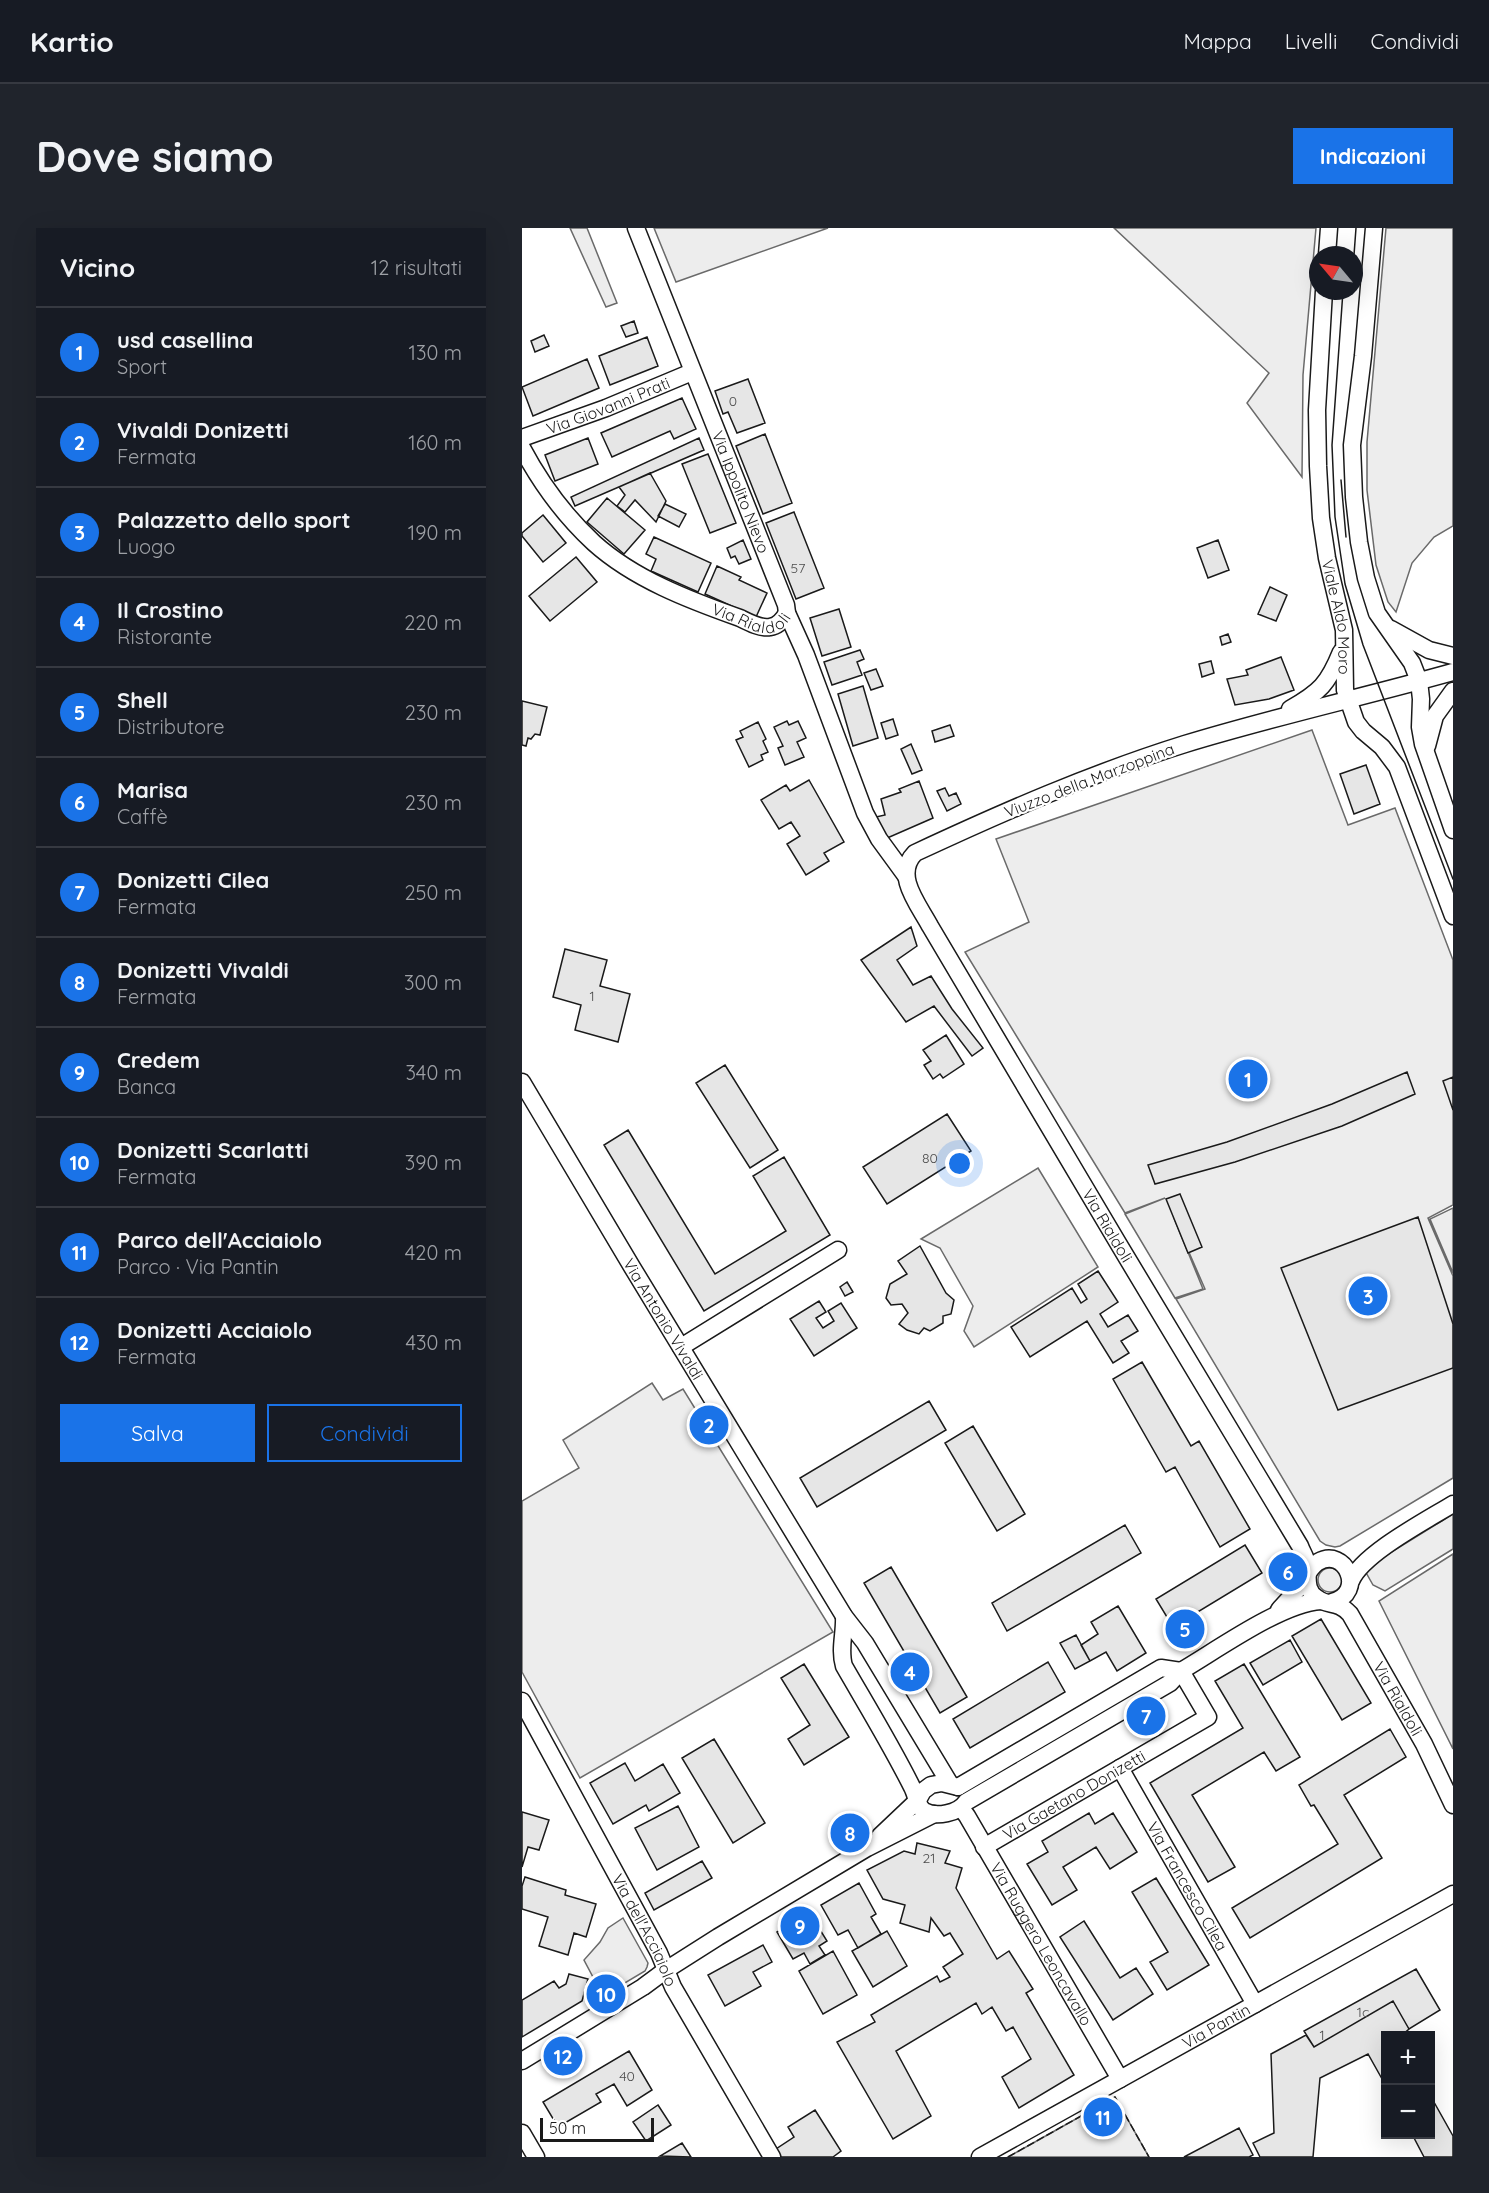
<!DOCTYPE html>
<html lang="it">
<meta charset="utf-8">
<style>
body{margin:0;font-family:Quicksand,sans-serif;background:#20242c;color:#f1f3f6}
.controls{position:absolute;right:18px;bottom:18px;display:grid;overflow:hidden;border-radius:0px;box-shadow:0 6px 24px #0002}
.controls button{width:54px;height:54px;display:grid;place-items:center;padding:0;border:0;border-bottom:2px solid #363941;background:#171b24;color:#f1f3f6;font:30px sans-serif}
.compass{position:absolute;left:787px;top:18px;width:54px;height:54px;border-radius:50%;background:#171b24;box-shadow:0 6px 24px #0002;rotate:299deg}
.scale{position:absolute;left:18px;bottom:15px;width:114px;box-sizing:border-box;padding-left:6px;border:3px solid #1a1a1a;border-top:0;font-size:16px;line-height:21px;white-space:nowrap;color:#1a1a1a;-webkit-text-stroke:4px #fff;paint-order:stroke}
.you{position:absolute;left:438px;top:936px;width:21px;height:21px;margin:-15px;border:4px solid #fff;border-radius:50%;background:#1a73e8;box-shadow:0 0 0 9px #1a73e833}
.badge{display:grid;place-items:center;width:39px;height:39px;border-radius:50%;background:#1a73e8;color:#fff;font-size:20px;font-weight:700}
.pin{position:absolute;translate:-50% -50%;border:3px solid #fff;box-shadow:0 2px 6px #0006}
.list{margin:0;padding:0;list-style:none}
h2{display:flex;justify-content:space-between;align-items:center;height:78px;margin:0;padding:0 24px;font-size:26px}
h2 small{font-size:20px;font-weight:400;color:#9ea1a6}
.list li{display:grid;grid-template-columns:39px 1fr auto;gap:18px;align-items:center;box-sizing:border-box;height:90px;padding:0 24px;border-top:2px solid #363941}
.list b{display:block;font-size:22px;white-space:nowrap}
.list p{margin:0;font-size:20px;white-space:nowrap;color:#9ea1a6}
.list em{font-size:20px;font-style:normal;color:#9ea1a6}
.actions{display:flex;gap:12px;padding:18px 24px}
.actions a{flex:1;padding:14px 0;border:2px solid #1a73e8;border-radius:0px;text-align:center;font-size:21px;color:#1a73e8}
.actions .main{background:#1a73e8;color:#fff}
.map{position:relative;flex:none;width:931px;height:1929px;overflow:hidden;border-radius:0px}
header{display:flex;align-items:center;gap:36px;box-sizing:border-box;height:84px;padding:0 30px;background:#171b24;border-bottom:2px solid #363941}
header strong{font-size:28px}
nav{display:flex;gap:33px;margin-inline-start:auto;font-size:21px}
.intro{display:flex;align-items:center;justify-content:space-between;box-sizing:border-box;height:144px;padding:0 36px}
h1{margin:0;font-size:42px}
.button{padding:15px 27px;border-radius:0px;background:#1a73e8;color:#fff;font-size:21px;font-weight:700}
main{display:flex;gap:36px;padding:0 36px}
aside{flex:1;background:#171b24;border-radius:0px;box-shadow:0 6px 24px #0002}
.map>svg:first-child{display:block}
.built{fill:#ededed;stroke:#6a6a6a;stroke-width:1.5}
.building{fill:#e6e6e6;stroke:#1a1a1a;stroke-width:1.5}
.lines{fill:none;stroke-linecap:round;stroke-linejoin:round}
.minor-casing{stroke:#1a1a1a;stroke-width:19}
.minor{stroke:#fff;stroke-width:16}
.tram{stroke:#1a1a1a;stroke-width:1.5}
.fence{stroke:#1a1a1a;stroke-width:1.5;stroke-dasharray:8 3;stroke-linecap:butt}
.labels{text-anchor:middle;stroke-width:4.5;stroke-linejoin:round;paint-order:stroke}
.number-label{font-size:14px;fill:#4d4d4d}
.street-label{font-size:16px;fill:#1a1a1a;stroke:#fff}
</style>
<header>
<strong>Kartio</strong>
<nav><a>Mappa</a><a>Livelli</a><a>Condividi</a></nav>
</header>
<div class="intro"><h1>Dove siamo</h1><a class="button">Indicazioni</a></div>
<main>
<aside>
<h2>Vicino<small>12 risultati</small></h2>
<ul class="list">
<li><span class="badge">1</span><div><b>usd casellina</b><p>Sport</p></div><em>130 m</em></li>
<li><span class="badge">2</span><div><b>Vivaldi Donizetti</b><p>Fermata</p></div><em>160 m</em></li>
<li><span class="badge">3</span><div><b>Palazzetto dello sport</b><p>Luogo</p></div><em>190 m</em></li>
<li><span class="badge">4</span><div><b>Il Crostino</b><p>Ristorante</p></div><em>220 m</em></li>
<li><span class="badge">5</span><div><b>Shell</b><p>Distributore</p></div><em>230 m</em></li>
<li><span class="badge">6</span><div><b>Marisa</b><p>Caffè</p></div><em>230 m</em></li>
<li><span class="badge">7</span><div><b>Donizetti Cilea</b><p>Fermata</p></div><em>250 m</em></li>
<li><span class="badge">8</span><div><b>Donizetti Vivaldi</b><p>Fermata</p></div><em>300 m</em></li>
<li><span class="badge">9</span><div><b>Credem</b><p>Banca</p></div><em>340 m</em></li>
<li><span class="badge">10</span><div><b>Donizetti Scarlatti</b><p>Fermata</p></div><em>390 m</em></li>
<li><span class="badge">11</span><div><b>Parco dell'Acciaiolo</b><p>Parco · Via Pantin</p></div><em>420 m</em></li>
<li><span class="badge">12</span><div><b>Donizetti Acciaiolo</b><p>Fermata</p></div><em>430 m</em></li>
</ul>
<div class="actions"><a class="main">Salva</a><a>Condividi</a></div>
</aside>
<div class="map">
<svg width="931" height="1929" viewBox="0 0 931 1929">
<rect width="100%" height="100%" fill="#fff"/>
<path class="built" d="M48,0H65L95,75L84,79Z
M132,0H306L154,54Z
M592,0H794L781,147L780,249L725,175L747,145Z
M864,0H931V298L912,309L890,335L874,384L866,374L854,337L845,262V214Z
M790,502L826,597L873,580L931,732V977L906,990L931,1048V1250L818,1318L813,1319L804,1317L798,1313L654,1071L683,1061L652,990L681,1061L653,1070L603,986L643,970L603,985L443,724L507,694L474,611Z
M516,940L576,1039L452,1119L442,1103L451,1078L418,1020L399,1011Z
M931,980V1045L908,991Z
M130,1155L141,1172L161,1161L311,1404L58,1550L0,1444V1273L57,1240L41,1212Z
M931,1286V1321L863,1363L851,1357L842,1341Z
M931,1326V1521L857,1373Z
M796 1352a12 12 0 1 1 24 0a12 12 0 1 1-24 0Z
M101,1690L126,1735L125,1739L123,1743L81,1768L62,1732L78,1714L86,1700Z
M593,1869L627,1929H486L520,1910Z"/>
<path class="building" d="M112,93L116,105L104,109L99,98Z
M22,107L27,118L13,124L9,113Z
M125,109L136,138L88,157L77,128Z
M65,131L77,160L11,188L0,159Z
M226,151L243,195L215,205L206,184L201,186L193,163Z
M160,170L174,201L152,211L148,203L90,229L79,205Z
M243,206L270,275L241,286L214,218Z
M66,210L76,236L33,253L23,227Z
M177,210L182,222L53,278L49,269Z
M186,226L214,295L188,305L160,236Z
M128,245L144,273L134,294L113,272L103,284L95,278L103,267L97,259Z
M85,270L123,302L102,326L65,294Z
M143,276L164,286L157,299L136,288Z
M272,284L302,360L274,371L244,295Z
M21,287L44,315L21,334L0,308V305Z
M132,309L189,335L176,364L129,343L134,331L124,326Z
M221,312L229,331L217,336L213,328L209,330L205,320Z
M696,312L707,342L686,350L675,320Z
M54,329L75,354L28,393L7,368Z
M195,338L219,349L217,352L245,365L234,389L183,366Z
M748,359L765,367L754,393L736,386Z
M317,381L329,419L300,428L288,390Z
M706,406L709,414L700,417L698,409Z
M338,422L342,431L335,434L340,447L310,457L302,434Z
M759,429L772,462L747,471L713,477L705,451L726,447L724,442Z
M689,433L692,445L680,449L677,436Z
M354,441L361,458L349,462L342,445Z
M341,458L356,510L331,518L316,466Z
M0,473L25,479L18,507L13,506L9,511L6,510L4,518L0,517Z
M371,491L376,507L364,511L359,495Z
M265,493L267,497L276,493L284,510L275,514L282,529L263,537L256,520L261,518L252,499Z
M236,494L244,511L241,513L246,524L239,527L241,532L227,539L214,512L221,509L218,503Z
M428,497L432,508L413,514L410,503Z
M389,516L400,542L390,546L379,521Z
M844,537L858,576L832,586L818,546Z
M287,552L322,614L302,625L307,633L284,647L265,616L278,608L269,594L257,601L239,572L264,557L268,563Z
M397,553L411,590L363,611L354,589L363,587L359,571L379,564L377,561Z
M423,560L427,568L434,565L439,576L425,583L415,563Z
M389,699L395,718L375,732L391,757L409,748L430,781L461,820L450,828L412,778L384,794L339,732Z
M43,721L85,732L78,758L108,766L96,814L53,802L59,777L31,769Z
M424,807L442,836L421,850L418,846L411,851L402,837L409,833L401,822Z
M203,837L256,922L228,940L174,855Z
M885,844L893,866L820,898L713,934L633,956L626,937L705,914L810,876Z
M931,849V882L921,853Z
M425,886L449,923L365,976L341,939Z
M106,902L193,1046L264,1003L231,948L262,929L308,1007L182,1083L82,917Z
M658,966L680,1019L666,1025L644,971Z
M896,989L931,1096V1140L816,1182L759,1040Z
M398,1018L424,1065L432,1072L429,1086L421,1088V1095L408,1103L402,1100L397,1106L385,1102L377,1096L386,1085L380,1076L369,1077L364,1070L368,1056L385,1046L376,1033Z
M576,1043L596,1074L578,1086L586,1099L606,1087L616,1103L599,1113L607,1125L591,1135L565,1093L508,1129L489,1099L550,1060L559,1075L565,1071L556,1056Z
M325,1054L331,1064L323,1068L318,1059Z
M297,1073L304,1084L294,1090L301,1100L312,1093L306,1083L319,1075L335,1100L292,1128L268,1091Z
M620,1134L669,1218L677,1213L728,1301L698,1319L653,1239L644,1244L591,1151Z
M407,1173L424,1202L295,1279L278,1250Z
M451,1198L503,1286L475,1303L423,1215Z
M603,1297L619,1325L485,1403L470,1375Z
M723,1317L740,1345L651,1399L634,1371Z
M369,1339L445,1469L418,1485L342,1355Z
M596,1378L624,1425L595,1443L584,1424L568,1433L559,1417L576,1406L569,1394Z
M799,1391L849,1475L820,1492L770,1408Z
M554,1407L568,1433L553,1441L538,1415Z
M768,1412L780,1434L741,1457L728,1435Z
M526,1434L543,1464L448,1520L431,1491Z
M282,1436L327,1509L282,1537L266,1511L288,1497L259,1450Z
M722,1436L778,1529L754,1543L742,1524L670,1567L713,1639L686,1654L628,1555L721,1500L693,1453Z
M868,1501L884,1529L822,1567L860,1630L728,1710L710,1680L816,1616L792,1577L789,1578L777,1557Z
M192,1511L243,1595L211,1615L160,1530Z
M103,1535L113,1553L141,1536L158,1565L127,1583L124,1577L91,1596L68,1555Z
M156,1578L177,1619L135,1642L113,1600Z
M0,1584L27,1592L17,1622L6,1619L0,1639Z
M567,1585L573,1596L591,1585L615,1624L588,1641L574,1619L541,1639L555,1662L530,1677L505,1636L526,1624L520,1613Z
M395,1615L428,1623L423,1635L440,1640L434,1660L475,1731L487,1723L511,1761L504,1765L552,1847L497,1880L480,1849L509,1831L491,1799L484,1803L470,1779L460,1786L454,1775L374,1823L409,1888L371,1911L315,1814L353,1794L349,1787L415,1748L418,1754L428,1749L421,1739L441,1726L428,1705L422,1708L409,1690L407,1704L378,1695L383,1677L361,1671L345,1642L382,1623L393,1626Z
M180,1633L190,1650L132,1682L123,1665Z
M3,1649L44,1662L43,1667L74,1676L64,1709L52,1705L46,1727L17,1718L26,1689L0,1681V1658Z
M634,1650L687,1737L645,1762L628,1734L646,1724L610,1664Z
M337,1655L354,1686L349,1689L359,1706L336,1720L326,1702L316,1707L299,1677Z
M287,1684L305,1713L297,1718L303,1727L288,1736L282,1725L271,1731L255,1704Z
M562,1693L598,1750L614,1740L631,1766L591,1792L538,1709Z
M365,1703L385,1738L351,1759L330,1723Z
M241,1717L250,1734L231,1744L239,1758L203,1778L186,1747Z
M311,1723L335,1767L301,1786L277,1743Z
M894,1741L918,1782L887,1801L871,1773L792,1819L782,1803Z
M47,1746L66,1751L60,1773L0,1809V1772L32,1753L37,1760L44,1756Z
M871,1773L887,1801L879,1808H864V1858L846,1826L798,1850L791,1929H738L731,1915L752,1905L749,1826L784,1807L792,1819Z
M107,1823L130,1862L105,1878L92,1856L74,1866L79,1874L36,1899L21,1874Z
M908,1867L931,1908V1929H902L890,1906H908Z
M136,1877L149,1897L124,1913L111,1894Z
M293,1882L319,1923L311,1929H259L254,1921L272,1909L266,1899Z
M717,1900L731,1927L727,1929H662Z
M160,1915L169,1929L138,1928Z"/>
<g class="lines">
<defs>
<g id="minor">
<path id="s1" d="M114,0L264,377L265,385L284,427L343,585L357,611L384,648"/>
<path d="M852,0L841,128L830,217L832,269L837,314L844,350L855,385L890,435L897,453L899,471L898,499L901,516L931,602"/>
<path d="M805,27L807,0"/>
<path id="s2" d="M802,63L795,182L796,238L799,290L805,330L822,402L823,462L834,494L841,503L860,519L875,539L931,688"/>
<path id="s3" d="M0,210L84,180L170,144"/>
<path id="s4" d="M0,220C18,254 44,289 72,315C112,351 167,372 218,390C226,394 239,401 248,399C256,398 261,392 265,385"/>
<path d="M869,401L907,422L931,428"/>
<path id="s5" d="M931,444C842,469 751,489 663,516C570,545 481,584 393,625C371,647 397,677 408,698L596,1015L778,1318C780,1324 784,1329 785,1336C787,1348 782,1362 795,1370C806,1379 815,1372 828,1386L902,1516L931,1577"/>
<path d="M768,481C798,464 806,456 819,424"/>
<path d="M905,518L913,488L931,463"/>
<path id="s6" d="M0,854L110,1039L322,1388L343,1415L428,1556"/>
<path d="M159,1119L316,1022"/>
<path d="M829,1353C840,1326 905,1292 931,1276"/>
<path d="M757,1382C764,1374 772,1366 779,1357C784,1349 788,1339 796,1334C823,1318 845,1365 810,1374"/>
<path d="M322,1388C323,1405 317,1421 322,1438C345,1478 369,1517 390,1559C394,1566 395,1578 402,1583C414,1590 437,1585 444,1574L648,1455L659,1443C695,1422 760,1375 799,1373"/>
<path id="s7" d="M0,1473L137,1725L151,1759L250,1929"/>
<path id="s8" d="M598,1540L733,1776"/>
<path d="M436,1559L639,1440L659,1443"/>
<path id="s9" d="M439,1580L445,1588L598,1851"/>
<path d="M358,1608L396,1572L401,1563L409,1557L420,1555L436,1559"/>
<path id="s10" d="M462,1619L686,1489L659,1443"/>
<path d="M0,1833L121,1759L144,1742L196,1709L345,1620L412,1586"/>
<path d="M0,1905L14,1929"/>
<path id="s11" d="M458,1929L931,1666"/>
</g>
</defs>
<use href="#minor" class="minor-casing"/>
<use href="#minor" class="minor"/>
<path class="tram" d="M832,27L834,0
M821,63L810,217L813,289L823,356L841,417L931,651
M819,252L824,309"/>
<path class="fence" d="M486,1929L593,1869L627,1929"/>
</g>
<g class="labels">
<g class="number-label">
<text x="211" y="178">0</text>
<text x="276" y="345">57</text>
<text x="70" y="773">1</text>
<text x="408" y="935">80</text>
<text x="407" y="1635">21</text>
<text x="841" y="1789">1c</text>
<text x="800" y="1812">1</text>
<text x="105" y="1853">40</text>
</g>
<g class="street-label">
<text dy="6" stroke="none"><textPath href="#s3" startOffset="92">Via Giovanni Prati</textPath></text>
<text dy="6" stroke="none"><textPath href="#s1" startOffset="284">Via Ippolito Nievo</textPath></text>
<text dy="6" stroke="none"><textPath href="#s4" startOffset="297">Via Rialdoli</textPath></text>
<text dy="6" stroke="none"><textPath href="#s2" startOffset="328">Viale Aldo Moro</textPath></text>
<text transform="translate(567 552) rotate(-21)" y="6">Viuzzo della Marzoppina</text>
<text dy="6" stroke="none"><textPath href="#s5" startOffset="998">Via Rialdoli</textPath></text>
<text dy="6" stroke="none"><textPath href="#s6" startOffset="276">Via Antonio Vivaldi</textPath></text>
<text dy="6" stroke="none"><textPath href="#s5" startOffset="1563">Via Rialdoli</textPath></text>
<text dy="6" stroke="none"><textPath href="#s10" startOffset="104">Via Gaetano Donizetti</textPath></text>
<text dy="6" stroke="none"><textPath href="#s8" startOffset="136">Via Francesco Cilea</textPath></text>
<text dy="6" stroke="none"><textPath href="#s7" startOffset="260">Via dell'Acciaiolo</textPath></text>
<text dy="6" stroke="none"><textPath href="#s9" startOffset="158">Via Ruggero Leoncavallo</textPath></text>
<text dy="6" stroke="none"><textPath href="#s11" startOffset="270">Via Pantin</textPath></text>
</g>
</g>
</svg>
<div class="controls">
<button>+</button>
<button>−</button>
</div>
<svg class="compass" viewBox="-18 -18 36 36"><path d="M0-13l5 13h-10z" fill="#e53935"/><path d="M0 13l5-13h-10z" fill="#9ea1a6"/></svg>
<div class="scale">50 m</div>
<div class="you"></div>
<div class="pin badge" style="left:726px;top:851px">1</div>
<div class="pin badge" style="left:187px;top:1197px">2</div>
<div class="pin badge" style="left:846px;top:1068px">3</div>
<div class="pin badge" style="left:388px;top:1444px">4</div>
<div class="pin badge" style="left:663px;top:1401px">5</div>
<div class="pin badge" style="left:766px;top:1344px">6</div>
<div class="pin badge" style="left:624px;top:1488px">7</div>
<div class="pin badge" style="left:328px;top:1605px">8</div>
<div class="pin badge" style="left:278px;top:1698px">9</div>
<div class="pin badge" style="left:84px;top:1766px">10</div>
<div class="pin badge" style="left:581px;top:1889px">11</div>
<div class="pin badge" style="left:41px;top:1828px">12</div>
</div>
</main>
